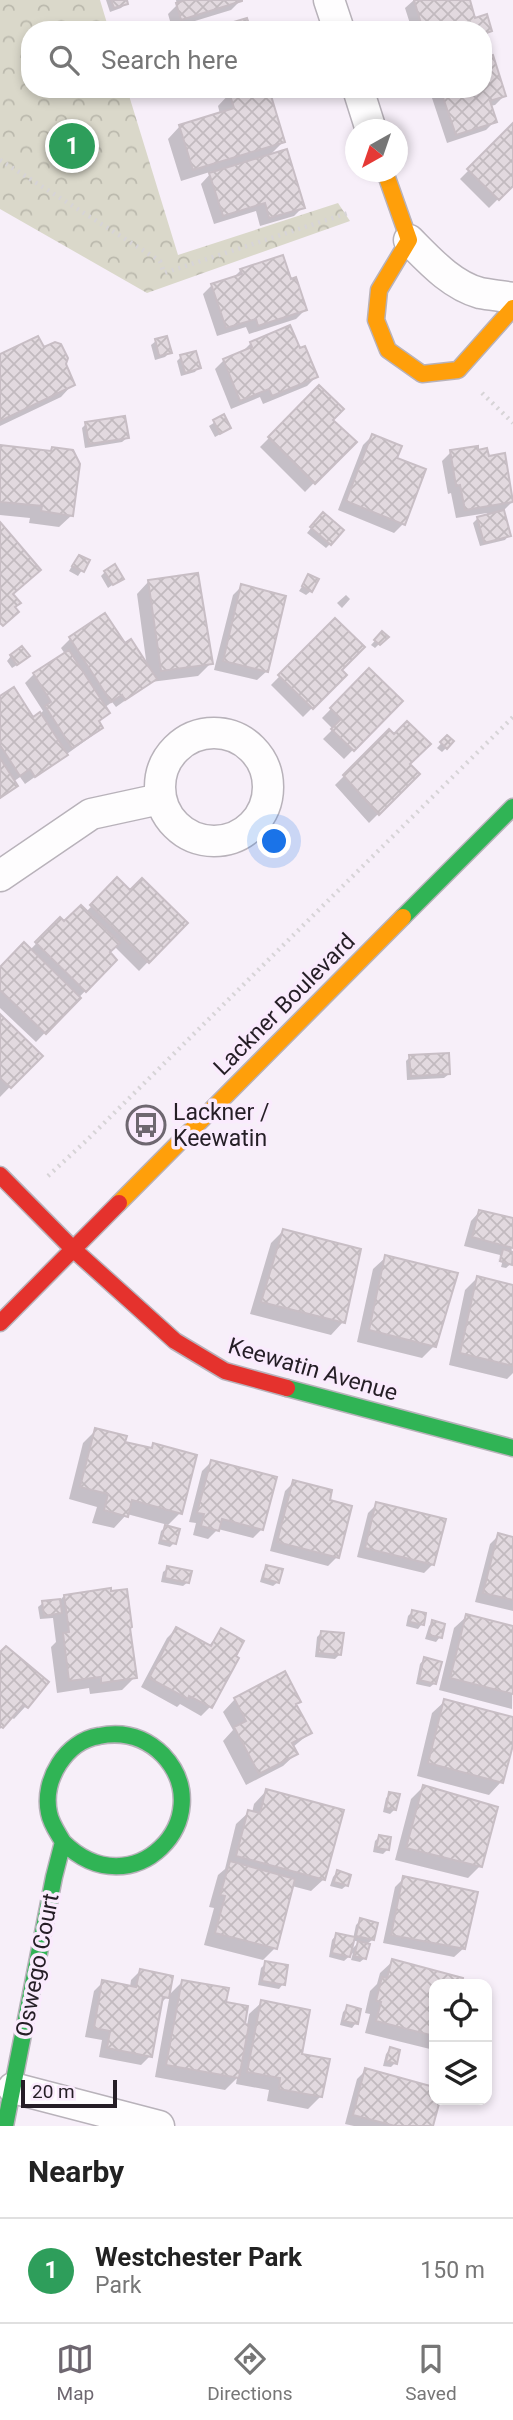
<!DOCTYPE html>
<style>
body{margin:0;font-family:Roboto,sans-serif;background:#f6f6f6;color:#222}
.controls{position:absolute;right:21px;bottom:21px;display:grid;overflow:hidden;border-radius:14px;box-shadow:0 4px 10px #0003}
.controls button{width:63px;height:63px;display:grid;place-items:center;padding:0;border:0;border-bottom:2px solid #e0e0e0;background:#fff;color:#222;font:35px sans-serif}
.compass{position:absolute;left:345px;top:119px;width:63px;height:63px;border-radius:50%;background:#fff;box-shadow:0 4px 10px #0003;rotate:220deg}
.scale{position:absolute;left:21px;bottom:18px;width:96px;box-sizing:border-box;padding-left:7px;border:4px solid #251e26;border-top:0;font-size:19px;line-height:24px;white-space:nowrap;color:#251e26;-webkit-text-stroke:5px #faebfd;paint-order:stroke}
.you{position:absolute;left:275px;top:842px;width:24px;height:24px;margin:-18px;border:5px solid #fff;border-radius:50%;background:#1a73e8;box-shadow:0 0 0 10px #1a73e833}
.badge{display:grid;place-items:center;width:46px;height:46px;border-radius:50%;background:#6e6770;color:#fff;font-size:23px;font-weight:700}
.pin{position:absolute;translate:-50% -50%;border:4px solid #fff;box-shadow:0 2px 7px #0006}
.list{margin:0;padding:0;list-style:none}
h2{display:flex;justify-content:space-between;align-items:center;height:91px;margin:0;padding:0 28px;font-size:30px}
h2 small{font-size:23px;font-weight:400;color:#767676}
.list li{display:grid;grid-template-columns:46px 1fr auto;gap:21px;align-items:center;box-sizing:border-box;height:105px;padding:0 28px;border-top:2px solid #e0e0e0}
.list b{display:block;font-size:26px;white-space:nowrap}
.list p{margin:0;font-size:23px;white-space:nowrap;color:#767676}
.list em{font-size:23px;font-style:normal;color:#767676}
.icon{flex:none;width:38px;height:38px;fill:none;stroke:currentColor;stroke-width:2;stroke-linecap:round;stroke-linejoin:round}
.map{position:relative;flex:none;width:513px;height:2126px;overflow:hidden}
.search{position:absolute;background:#fff;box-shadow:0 4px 10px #0003;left:21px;right:21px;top:21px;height:77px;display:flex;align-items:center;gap:18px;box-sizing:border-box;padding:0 24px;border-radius:28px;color:#767676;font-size:26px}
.sheet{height:196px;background:#fff}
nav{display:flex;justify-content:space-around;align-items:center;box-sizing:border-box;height:98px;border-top:2px solid #e0e0e0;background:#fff;font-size:19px;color:#767676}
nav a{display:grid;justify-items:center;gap:4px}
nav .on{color:#6e6770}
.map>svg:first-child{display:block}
.park{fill:url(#park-crowns)}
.shadow{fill:#0003;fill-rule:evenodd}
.building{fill:url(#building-cross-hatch);stroke:#c8bec5;stroke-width:2}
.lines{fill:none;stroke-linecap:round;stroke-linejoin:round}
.street-casing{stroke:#b8b2ba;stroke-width:33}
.fast-casing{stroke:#b8b2ba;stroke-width:19}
.slow-casing{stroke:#b8b2ba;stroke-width:19}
.jam-casing{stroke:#b8b2ba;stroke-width:19}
.path{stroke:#d7d4d7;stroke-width:4.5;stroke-dasharray:2 5;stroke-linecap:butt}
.street{stroke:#fefdfe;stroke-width:30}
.fast{stroke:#30b455;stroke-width:16}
.slow{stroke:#ff9f0a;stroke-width:16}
.jam{stroke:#e5322d;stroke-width:16}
.labels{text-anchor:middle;stroke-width:7;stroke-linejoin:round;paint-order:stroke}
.street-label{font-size:23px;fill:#251e26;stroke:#faebfd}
.poi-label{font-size:23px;fill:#251e26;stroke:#faebfd;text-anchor:start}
</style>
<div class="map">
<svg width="513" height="2126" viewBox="0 0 513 2126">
<defs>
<pattern id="park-crowns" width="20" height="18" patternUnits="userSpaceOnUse" patternTransform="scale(1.75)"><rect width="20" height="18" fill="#dad8ca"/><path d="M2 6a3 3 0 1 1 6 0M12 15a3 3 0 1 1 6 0" fill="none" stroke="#bbb9ad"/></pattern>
<pattern id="building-cross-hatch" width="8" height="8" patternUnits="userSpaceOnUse" patternTransform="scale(1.75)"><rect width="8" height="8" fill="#e2d9df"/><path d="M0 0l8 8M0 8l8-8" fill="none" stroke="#c2babf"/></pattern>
</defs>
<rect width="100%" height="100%" fill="#f7eff9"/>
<path class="park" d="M0,0H100L109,30H30V89H127L178,255L338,203L350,221L147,293L0,209Z"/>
<path class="shadow" d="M106,0H125L126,4L121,8L110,12Z
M176,0H240V1L231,10L172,28L168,14L177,5Z
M414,0H468L474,21L490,31L483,38V30H412L405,8Z
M429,89H483L504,96L495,105L490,106L495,121L486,130L447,143Z
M230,93L283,142L268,157L303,207L294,216L260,226L256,211L214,224L201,184L213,171L181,181L168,139L180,126L220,114L218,106Z
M513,126V184L489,208L460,179Z
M241,270L290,281L305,310L296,319L249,334L246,327L217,336L203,294L212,285L232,279Z
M156,341L170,352L165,357L155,360L151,345Z
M251,343L299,350L316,377L307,386L263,404L260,397L231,409L215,369L224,360L242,352Z
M43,350L64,364L73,384L61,397L0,426V356Z
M181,357L199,367L195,372L181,376L177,361Z
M319,388L331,420L354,442L305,492L260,447Z
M223,417L224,432L215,437L209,426Z
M86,424L127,438L122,442L85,448L82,428Z
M372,436L395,459L403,524L394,533L338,510L363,445Z
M0,447L49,453L53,449L72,515L59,527L29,523L30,518L0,515Z
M451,452H477L487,458L513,501L503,511L509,535L505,540L480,546L473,523L478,518L488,516L487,513L456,518L451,493L448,494L442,461Z
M319,518L330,544L326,548L307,533Z
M75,561H88L78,576L69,571Z
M105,572L122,578L108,588L101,576Z
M309,576L311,591L306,595L299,591Z
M149,581L211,663L198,676L151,682L116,707L112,702L104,708L108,713L98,723L101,727L92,736L25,784L20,777L13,782L16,785L0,799V698L33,719L38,716L43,711L25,683L34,674L65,654L61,648L70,639L105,616L124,645L147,667L137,594Z
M242,586L267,671L257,680L214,670L233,595Z
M346,595L350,599L342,608L337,603Z
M335,620L340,670L345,675L303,717L271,685Z
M382,633L386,637L375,648L371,645Z
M11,656L23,661L12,668L7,661Z
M369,670L401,701L344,759L323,739L333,729L322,718Z
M389,731L408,764L418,774L369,823L335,785Z
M447,737L452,742L442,752L437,748Z
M117,880L130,893L186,923L139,971L114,946L108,952L115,960L36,1042L0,1008V969L30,950L60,919L64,924L86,912Z
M0,1017L40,1056L0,1097Z
M410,1057L449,1074L444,1078L407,1080L406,1061Z
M480,1211L513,1220L511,1262H513L506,1268L501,1267L504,1256H500L497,1266L500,1255L464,1246L471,1221Z
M283,1231L343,1322L331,1335L250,1314L271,1243Z
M386,1257L434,1346L422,1358L357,1342L373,1269Z
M477,1278L513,1287V1373L507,1379L449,1365L465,1290Z
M96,1430L123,1443L149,1450L153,1445L180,1513L166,1527L174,1543L170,1547L158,1544L161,1531L168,1525L127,1514L114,1528L92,1523L97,1507L69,1499L83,1443Z
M211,1462L262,1529L253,1538L218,1529L208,1539L193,1535L196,1523L189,1522L202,1471Z
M294,1482L327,1501L337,1557L328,1566L270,1551L285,1491Z
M377,1504L433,1564L424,1573L357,1557L368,1513Z
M499,1535L513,1539V1611L475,1602L490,1544Z
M267,1567L278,1582L273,1586L260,1582L263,1571Z
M168,1568L188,1582L183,1586L161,1582L163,1572Z
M64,1596L128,1629L135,1677L122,1690L90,1694L89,1688L57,1693L51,1647L56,1642L53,1618L40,1619L38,1607L43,1603L60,1600Z
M412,1612L422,1624L418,1629L406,1626L408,1616Z
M467,1616L513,1628L512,1709L439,1690L454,1628Z
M433,1622L440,1637L436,1642L425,1639L429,1626Z
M176,1629L209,1646L221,1630L210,1707L201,1716L180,1704L177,1707L141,1687L167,1638Z
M322,1632L339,1655L335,1659L315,1657L317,1637Z
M0,1654L47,1683L14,1719L11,1717L0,1729Z
M424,1659L435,1683L430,1687L416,1684L420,1664Z
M235,1699L299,1701L295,1705L310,1733L293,1747L296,1754L283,1766L246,1785L223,1741L233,1730L223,1712Z
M445,1701L513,1719V1739L501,1782L489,1795L417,1776L432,1713Z
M423,1787L480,1866L468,1878L395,1860L411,1799Z
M266,1791L324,1879L311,1891L292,1886L275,1948L263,1960L204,1945L214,1908L209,1907L218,1875L225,1869L236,1824L249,1812L252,1813L254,1804Z
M390,1794L395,1809L390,1814L383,1812L386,1798Z
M379,1837L387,1850L383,1854L373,1852L375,1841Z
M337,1872L347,1885L342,1889L330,1886L333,1877Z
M404,1878L464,1948L454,1957L383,1943L395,1887Z
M361,1920L376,1924L372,1940L367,1944L365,1958L360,1962L351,1960L353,1953L344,1961L329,1957L332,1940L336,1935L353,1939L356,1925ZM352,1940L359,1942L350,1951Z
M393,1961L461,1979L460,1984H434V2050L365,2033L370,2014L365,2013L370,1991L377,1984L380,1973Z
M266,1963L283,1984L279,1989L258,1985L261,1968Z
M140,1971L167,1997L160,2004L150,2056L141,2065L99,2057L102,2040L85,2037L94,1991L103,1982L130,1987L131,1980Z
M183,1981L224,2003L243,2025L247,2026L249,2014L262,2002L321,2096L308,2109L267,2101L269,2090L236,2084L237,2078L225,2090L155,2077L170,1994Z
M348,2007L356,2023L352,2028L340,2025L343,2012Z
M390,2049L395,2063L391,2067L383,2066L386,2054Z
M366,2070L434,2089V2100H438L431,2126H354L345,2124L357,2079Z"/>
<path class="building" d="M111,0H127L128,4L114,8Z
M186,0H242V1L181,20L176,3Z
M414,0H470L475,18L487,14L492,31L483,34V30H423Z
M247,18L251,30H207Z
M493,55L506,96L490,101L497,122L456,135L440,89H483V58Z
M237,89H269L285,142L193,170L179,125L234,108L229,92Z
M513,123V186L499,200L467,169Z
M287,149L305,208L269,218L265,203L223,216L209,173Z
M283,255L291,279L296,277L307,310L258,326L256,319L226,328L211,284L242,274L240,269Z
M290,325L300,348L305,346L318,377L272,396L269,389L240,401L223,359L252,347L250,342Z
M38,336L44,347L55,342L61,344L68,358L66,364L75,385L0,421V354Z
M167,336L172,353L159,356L155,339Z
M196,351L201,368L185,373L180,355Z
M319,385L344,409L333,420L357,442L315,484L268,437Z
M224,414L231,428L220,434L213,420Z
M125,416L129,438L89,444L85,422Z
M372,434L402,446L397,458L426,469L405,525L346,501Z
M0,445L51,451L52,447L73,450L80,464L73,516L41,511L42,506L0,502Z
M478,446V450L487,448L489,456L505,453L513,502L465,510L460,485L456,486L450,450Z
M504,510L511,536L484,543L477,517Z
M323,512L344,530L331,545L310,527Z
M0,522L41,570L13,594L21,603L15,607L19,612L3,626L0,623Z
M79,555L90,560L84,572L72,566Z
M115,564L124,579L113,585L104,571Z
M198,573L213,664L161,671L148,580Z
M308,574L319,579L312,592L302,586Z
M241,584L286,596L268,672L223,661Z
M105,613L125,643L131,639L157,679L125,700L122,695L111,702L69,637Z
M335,618L365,647L342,670L347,675L313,709L278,675Z
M382,631L389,637L380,645L374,640Z
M22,646L30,656L17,665L10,655Z
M69,650L110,713L99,721L103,728L72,748L45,706L51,702L33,673Z
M369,668L403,701L354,751L331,729L341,719L330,708Z
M14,687L33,717L40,712L68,755L35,777L30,769L20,776L0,745V696Z
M407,721L431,744L410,764L420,774L379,815L343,775L389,729L394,734Z
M447,735L454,741L447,749L440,742Z
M0,758L18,786L0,798Z
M117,877L130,890L142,878L188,923L149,963L90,905Z
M81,905L120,943L110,952L117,960L86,992L35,942L60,917L64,921Z
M24,942L81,998L46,1034L0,990V967Z
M0,1014L43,1056L11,1088L0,1078Z
M449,1053L450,1074L411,1076L409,1055Z
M479,1210L513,1218V1248L472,1237Z
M283,1229L361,1249L345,1323L261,1302Z
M503,1249L513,1252L512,1265L500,1261Z
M385,1255L458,1273L436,1347L369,1330Z
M477,1276L513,1285V1366L460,1353Z
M95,1428L127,1436L125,1442L152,1448L153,1443L197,1455L182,1514L132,1500L128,1517L104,1510L108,1494L80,1487Z
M211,1460L277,1477L263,1530L222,1519L219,1531L201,1526L204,1514L197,1513Z
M293,1480L332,1490L330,1500L352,1506L339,1558L277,1542Z
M376,1502L446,1519L434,1565L365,1548Z
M165,1525L180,1529L176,1544L161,1540Z
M498,1533L513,1537V1600L483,1593Z
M266,1565L283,1569L279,1583L263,1578Z
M167,1566L192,1571L189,1583L165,1578Z
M111,1588V1591L127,1589L132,1627L130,1628L137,1678L101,1683V1677L69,1681L63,1633L69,1632L64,1595Z
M60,1599L62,1613L44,1616L42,1601Z
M412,1610L426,1613L424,1625L410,1622Z
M466,1614L513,1626V1694L450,1678Z
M432,1620L445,1624L442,1638L429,1635Z
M176,1627L211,1646L221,1628L244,1641L236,1656L239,1658L212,1708L189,1696L188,1699L149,1678Z
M321,1631L344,1633L341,1655L318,1653Z
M6,1646L49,1682L28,1708L23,1705L3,1728L0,1726V1652Z
M424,1657L442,1662L436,1684L419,1680Z
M285,1671L301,1702L296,1704L312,1733L292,1743L298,1754L259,1774L234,1727L246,1721L234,1698Z
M444,1699L513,1717V1745L503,1783L428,1763Z
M423,1785L498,1807L482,1867L406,1848Z
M266,1789L344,1810L325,1880L236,1856L248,1810L260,1813Z
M389,1792L400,1794L396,1810L386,1808Z
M379,1835L391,1837L389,1850L376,1848Z
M230,1861L295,1879L277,1949L215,1933L225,1896L220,1895Z
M337,1870L351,1875L348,1886L334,1882Z
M403,1876L478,1892L465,1949L391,1935Z
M360,1918L378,1923L374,1940L356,1936Z
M336,1933L355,1937L350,1957L332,1953Z
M358,1941L370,1944L366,1959L354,1956Z
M392,1959L463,1978L462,1984H434V2036L376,2021L381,2002L376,2001L382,1977L387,1978Z
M265,1961L288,1965L285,1985L262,1981Z
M140,1969L173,1976L169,1998L163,1997L152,2057L107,2048L110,2031L94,2028L102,1980L136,1987Z
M182,1980L229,1988L226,2002L248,2006L245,2024L249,2025L239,2078L166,2065Z
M261,2000L310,2010L302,2054L330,2059L322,2097L279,2089L280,2078L247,2072Z
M347,2005L361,2009L358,2024L343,2021Z
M390,2047L400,2050L397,2064L386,2061Z
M365,2068L434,2087V2100H440L433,2126H395L353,2115Z"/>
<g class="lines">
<defs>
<path id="street" d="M329,0L339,30
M358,89L371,130
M409,240C429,260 451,285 480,293C491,295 502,296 513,298
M160 787a54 54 0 1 1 108 0a54 54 0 1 1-108 0Z
M0,876L91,814L160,799
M13,2088L159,2126"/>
<path id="fast" d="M403,917L513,807
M287,1388L513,1448
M5,2126L54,1877L63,1842C58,1833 51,1824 49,1813C42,1780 66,1741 99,1736C124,1731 145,1737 163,1755C221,1817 133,1911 63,1842"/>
<path id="slow" d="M385,172L409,240L379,290L376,320L388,350L422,374L458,370L513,308
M119,1203L403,917"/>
<path id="jam" d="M0,1175L73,1249L175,1341L225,1371L287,1388
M0,1323L119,1203"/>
</defs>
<use href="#street" class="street-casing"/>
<use href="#fast" class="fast-casing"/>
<use href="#slow" class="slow-casing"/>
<use href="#jam" class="jam-casing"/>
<path class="path" d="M0,160L160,261L164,273L351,212
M482,393L513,423
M48,1176L87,1140L513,717"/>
<use href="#street" class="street"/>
<use href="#fast" class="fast"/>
<use href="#slow" class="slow"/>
<use href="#jam" class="jam"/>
</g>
<defs>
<symbol id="bus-ring" viewBox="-11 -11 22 22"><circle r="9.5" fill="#faebfd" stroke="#6e6770" stroke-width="1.5"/><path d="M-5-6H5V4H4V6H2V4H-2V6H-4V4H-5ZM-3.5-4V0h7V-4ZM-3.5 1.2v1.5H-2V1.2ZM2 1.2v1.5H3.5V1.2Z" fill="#6e6770"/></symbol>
</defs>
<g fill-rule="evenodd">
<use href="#bus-ring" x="124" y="1103" width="44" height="44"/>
</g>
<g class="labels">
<g class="street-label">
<text transform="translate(284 1004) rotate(-45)" y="8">Lackner Boulevard</text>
<text transform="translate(313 1369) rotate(16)" y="8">Keewatin Avenue</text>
<text transform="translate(37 1965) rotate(-79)" y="8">Oswego Court</text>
</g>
<g class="poi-label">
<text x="173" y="1120">Lackner /<tspan x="173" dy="26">Keewatin</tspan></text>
</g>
</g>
</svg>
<div class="controls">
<button><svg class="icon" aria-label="locate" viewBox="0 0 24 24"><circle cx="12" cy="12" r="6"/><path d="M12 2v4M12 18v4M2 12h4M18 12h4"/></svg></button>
<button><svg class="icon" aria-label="layers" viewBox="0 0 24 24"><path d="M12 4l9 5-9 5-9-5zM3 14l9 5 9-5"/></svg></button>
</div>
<svg class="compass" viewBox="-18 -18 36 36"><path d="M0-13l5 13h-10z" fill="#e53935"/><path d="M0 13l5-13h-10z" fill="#767676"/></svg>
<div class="scale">20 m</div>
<div class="you"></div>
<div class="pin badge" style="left:72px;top:146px;background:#2e9e5b">1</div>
<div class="search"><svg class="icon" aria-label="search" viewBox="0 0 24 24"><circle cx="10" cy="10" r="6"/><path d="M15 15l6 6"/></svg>Search here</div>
</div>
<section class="sheet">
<h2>Nearby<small></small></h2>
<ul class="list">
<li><span class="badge" style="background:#2e9e5b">1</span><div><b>Westchester Park</b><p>Park</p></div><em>150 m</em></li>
</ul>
</section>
<nav>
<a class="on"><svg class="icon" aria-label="map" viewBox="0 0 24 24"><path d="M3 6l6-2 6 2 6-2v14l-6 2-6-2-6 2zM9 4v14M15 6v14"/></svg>Map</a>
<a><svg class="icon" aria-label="directions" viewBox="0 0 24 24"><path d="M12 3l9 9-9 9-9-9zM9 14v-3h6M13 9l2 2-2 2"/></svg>Directions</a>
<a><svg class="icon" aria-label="saved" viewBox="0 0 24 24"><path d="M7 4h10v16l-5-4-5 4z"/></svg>Saved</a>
</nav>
